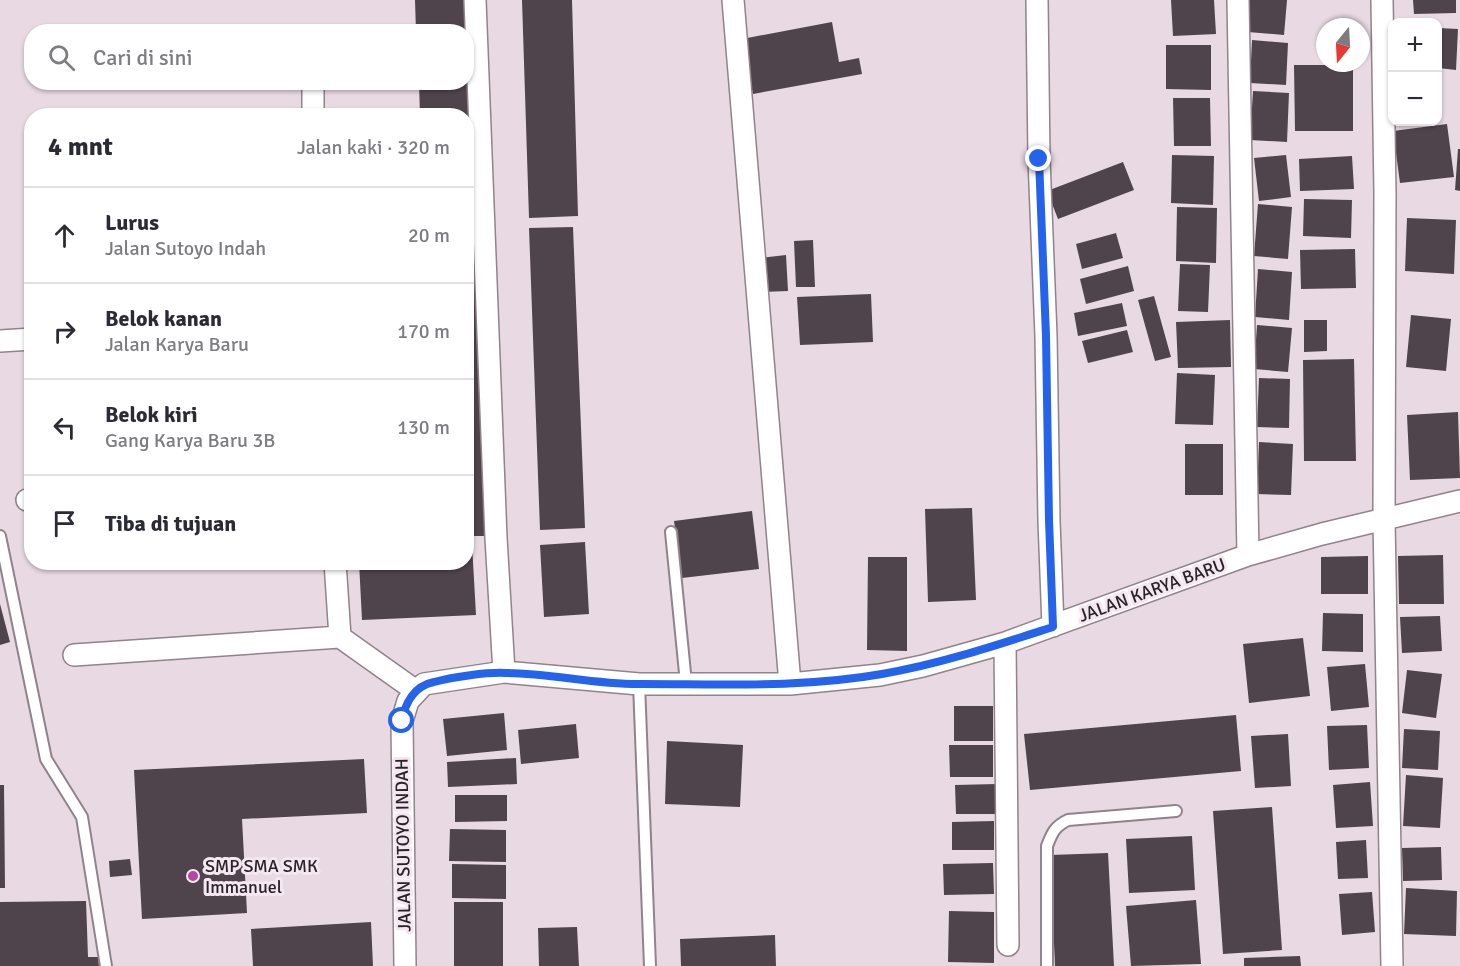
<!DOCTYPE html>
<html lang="id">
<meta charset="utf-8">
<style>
body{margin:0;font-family:Signika,sans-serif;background:#f7f7f7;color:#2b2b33}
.controls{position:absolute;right:18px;top:18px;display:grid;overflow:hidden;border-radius:12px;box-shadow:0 2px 4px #0004}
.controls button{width:54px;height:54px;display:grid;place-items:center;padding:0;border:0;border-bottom:2px solid #e1e1e2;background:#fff;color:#2b2b33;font:30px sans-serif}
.compass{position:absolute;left:1316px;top:18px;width:54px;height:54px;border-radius:50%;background:#fff;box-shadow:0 2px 4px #0004;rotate:198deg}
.stop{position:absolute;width:18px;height:18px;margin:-14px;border:4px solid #2563eb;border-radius:50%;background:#fff}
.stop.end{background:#2563eb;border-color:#fff;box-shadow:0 2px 6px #0008}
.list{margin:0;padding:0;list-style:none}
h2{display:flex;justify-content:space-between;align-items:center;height:78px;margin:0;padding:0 24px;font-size:26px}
h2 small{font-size:20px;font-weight:400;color:#7c7c81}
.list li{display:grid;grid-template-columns:39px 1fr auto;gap:18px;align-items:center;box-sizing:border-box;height:96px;padding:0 24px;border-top:2px solid #e1e1e2}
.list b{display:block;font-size:22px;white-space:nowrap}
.list p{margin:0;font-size:20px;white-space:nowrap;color:#7c7c81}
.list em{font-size:20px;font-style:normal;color:#7c7c81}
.icon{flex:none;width:33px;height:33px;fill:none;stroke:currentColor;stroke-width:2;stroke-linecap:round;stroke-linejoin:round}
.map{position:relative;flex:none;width:1460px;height:966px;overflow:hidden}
.search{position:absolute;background:#fff;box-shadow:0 2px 4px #0004;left:24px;top:24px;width:450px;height:66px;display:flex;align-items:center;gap:15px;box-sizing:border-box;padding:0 21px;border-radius:24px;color:#7c7c81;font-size:22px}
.panel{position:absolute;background:#fff;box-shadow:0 2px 4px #0004;left:24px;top:108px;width:450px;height:462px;border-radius:24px}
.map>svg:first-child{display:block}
.building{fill:#4f444c}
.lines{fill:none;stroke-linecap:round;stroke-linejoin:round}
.lane-casing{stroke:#90838c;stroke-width:14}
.street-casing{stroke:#90838c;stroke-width:24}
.lane{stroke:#fff;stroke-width:10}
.street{stroke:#fff;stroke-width:21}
.route{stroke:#2563eb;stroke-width:8}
.poi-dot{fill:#b745a1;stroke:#f5e7f1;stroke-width:2}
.labels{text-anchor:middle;stroke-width:6;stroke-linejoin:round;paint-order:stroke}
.street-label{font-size:18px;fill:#282326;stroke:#f5e7f1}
.poi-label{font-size:18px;fill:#282326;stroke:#f5e7f1;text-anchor:start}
</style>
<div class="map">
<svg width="1460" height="966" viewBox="0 0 1460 966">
<rect width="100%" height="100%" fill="#e8d9e3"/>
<path class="building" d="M415,0H467L468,32H416Z
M522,0H572L578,216L529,218Z
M1171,0H1214L1216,34L1173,36Z
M1250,0H1287L1284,35L1248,32Z
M1413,0H1456V13L1414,14Z
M832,22L839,62L859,58L862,74L753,94L742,39Z
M1438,28L1458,29L1456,70L1438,68Z
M466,35L477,222L466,223V116H420L419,82H466Z
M1252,40L1288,43L1286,85L1250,83Z
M1166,45H1211V90L1166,89Z
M1294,65H1353V131H1295Z
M1253,91L1289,93L1287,142L1250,140Z
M1173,98H1210L1211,146H1174Z
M1447,124L1454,177L1400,183L1393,131Z
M1458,149H1460V191L1455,190Z
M1172,155L1214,156L1213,205L1171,203Z
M1286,155L1291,197L1259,201L1254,158Z
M1352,156L1354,189L1300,191L1299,159Z
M1123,162L1134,190L1058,219L1047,191Z
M1304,199L1352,200L1351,238L1303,236Z
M1258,204L1292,207L1288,259L1254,256Z
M1177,207L1217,208L1216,263L1176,261Z
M1407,218L1456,220L1454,274L1405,271Z
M573,227L585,528L540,530L529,228Z
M1116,233L1123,258L1082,269L1076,244Z
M813,240L815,287H796L794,241Z
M479,241L486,536H466V242Z
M1355,249L1356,288L1301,289L1300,250Z
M786,255L788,291L762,292L759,258Z
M1180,264L1210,265L1208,312L1178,311Z
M1128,266L1134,291L1086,304L1080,279Z
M1258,269L1292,272L1289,320L1255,317Z
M871,294L873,342L800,345L797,297Z
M1154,296L1171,357L1155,361L1138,300Z
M1122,303L1127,326L1078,336L1074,313Z
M1411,315L1451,319L1446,371L1406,367Z
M1230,320L1231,367L1178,368L1176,322Z
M1304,320H1327V351L1304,352Z
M1257,325L1292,328L1288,372L1254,369Z
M1127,330L1133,352L1088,363L1082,341Z
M1354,359L1356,461H1304L1303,360Z
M1177,373L1215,375L1213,425L1175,424Z
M1259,378L1290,379L1289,428L1257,427Z
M1458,412L1460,478L1410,480L1407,415Z
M1259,442L1293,444L1291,495L1257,494Z
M1185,444H1223V495H1185Z
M972,508L976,600L928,602L925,509Z
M752,511L759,569L682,578L674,521Z
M585,542L589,614L544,617L540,545Z
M466,544H472L476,615L362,620L359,562H466Z
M1443,555L1444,604H1399L1398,556Z
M1368,556V594H1321V557Z
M868,557H907V651L867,650Z
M0,604L10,642L0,645Z
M1323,613L1363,614V652L1322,651Z
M1440,616L1442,651L1402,653L1400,617Z
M1303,638L1310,696L1249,703L1243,644Z
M1365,664L1369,707L1331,711L1327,667Z
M1407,670L1442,674L1436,718L1402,713Z
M954,706H993V741H954Z
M504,713L507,750L447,756L443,719Z
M1236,715L1241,771L1030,790L1024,734Z
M576,724L579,758L521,764L518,730Z
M1367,725L1369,768L1329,770L1327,726Z
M1404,729L1440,731L1438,770L1402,768Z
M1288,734L1291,786L1255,788L1251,736Z
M667,741L743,745L740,807L665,804Z
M949,745H993V777H950Z
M516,758L517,784L448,787L447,762Z
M364,759L367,813L242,819L247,913L142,919L134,770Z
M1406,775L1443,778L1440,828L1403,826Z
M1370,782L1373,826L1336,828L1333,785Z
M997,784L998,814H956L955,785Z
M0,785H4L5,888H0Z
M455,795H507V821L455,822Z
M1272,807L1282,950L1223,954L1213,811Z
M994,821V850H952V822Z
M450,829L506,830V862L449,861Z
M1192,836L1195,890L1129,893L1126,839Z
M1366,840L1368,878L1338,879L1336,842Z
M1441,847L1442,880L1403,881L1402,848Z
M1108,853L1114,966H1055L1050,855Z
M130,859L132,875L110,877L109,861Z
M993,863L994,894L944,895L943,864Z
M452,864L506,865V899L452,898Z
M1406,888L1457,891L1456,936L1404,934Z
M1372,892L1375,932L1342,935L1339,894Z
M1196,900L1201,964L1131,966L1126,906Z
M86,901L88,957H98L99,966H0V902Z
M454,902H503V966H454Z
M949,911L994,912V963L948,962Z
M371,922L373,966H253L251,929Z
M577,927L579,966H539L538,928Z
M775,935L776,966H681L680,939Z
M1300,956L1301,966H1244V958Z"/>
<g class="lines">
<defs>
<path id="lane" d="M671,532L686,683
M0,536L46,759L82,817L106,966
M639,684L650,966
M1047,966V846C1052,833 1055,826 1068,820L1176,811"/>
<path id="street" d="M475,0L496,538L504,672
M733,0L790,684
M1037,0L1039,159L1046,336L1049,521L1053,626
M1238,0L1248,555
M1382,0L1385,194L1384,519L1392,966
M313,82V116
M0,341L32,339
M27,500H32
M335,562L340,637L416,691
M1005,643L1008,945
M74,655L340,637
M405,966L402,721L408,701L424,684L504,672L639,684H790L880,675L923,666L1005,643L1248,555L1322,534L1460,501"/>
</defs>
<use href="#lane" class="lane-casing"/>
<use href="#street" class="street-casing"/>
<use href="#lane" class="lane"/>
<use href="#street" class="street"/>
</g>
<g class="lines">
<path class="route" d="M402,721C405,703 414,686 434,682C453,677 487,672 506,673C551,673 596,685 642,684C722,684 803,688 882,674C940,664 997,645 1053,627L1049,520L1046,336L1039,159"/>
</g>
<circle class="poi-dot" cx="193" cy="876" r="6"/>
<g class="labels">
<g class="street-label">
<text transform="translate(1152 590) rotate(-20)" y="6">JALAN KARYA BARU</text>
<text transform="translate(403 845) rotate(-91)" y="6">JALAN SUTOYO INDAH</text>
</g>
<g class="poi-label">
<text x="205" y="872">SMP SMA SMK<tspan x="205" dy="21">Immanuel</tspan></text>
</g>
</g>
</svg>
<div class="controls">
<button>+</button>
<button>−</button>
</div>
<svg class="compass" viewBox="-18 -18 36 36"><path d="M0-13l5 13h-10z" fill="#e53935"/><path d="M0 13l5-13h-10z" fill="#7c7c81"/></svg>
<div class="stop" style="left:402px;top:721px"></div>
<div class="stop end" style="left:1039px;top:159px"></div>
<div class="search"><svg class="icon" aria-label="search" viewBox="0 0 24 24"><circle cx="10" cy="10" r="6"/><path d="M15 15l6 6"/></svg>Cari di sini</div>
<section class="panel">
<h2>4 mnt<small>Jalan kaki · 320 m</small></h2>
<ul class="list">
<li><svg class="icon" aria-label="ahead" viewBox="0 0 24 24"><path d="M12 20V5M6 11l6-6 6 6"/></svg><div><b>Lurus</b><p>Jalan Sutoyo Indah</p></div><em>20 m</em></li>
<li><svg class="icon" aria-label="right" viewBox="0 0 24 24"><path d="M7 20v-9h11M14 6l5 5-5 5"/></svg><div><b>Belok kanan</b><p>Jalan Karya Baru</p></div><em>170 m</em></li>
<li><svg class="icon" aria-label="left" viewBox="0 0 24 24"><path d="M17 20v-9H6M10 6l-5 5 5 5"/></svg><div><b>Belok kiri</b><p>Gang Karya Baru 3B</p></div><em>130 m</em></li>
<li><svg class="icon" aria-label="arrive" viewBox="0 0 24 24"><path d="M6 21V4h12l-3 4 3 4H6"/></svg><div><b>Tiba di tujuan</b></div></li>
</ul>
</section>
</div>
